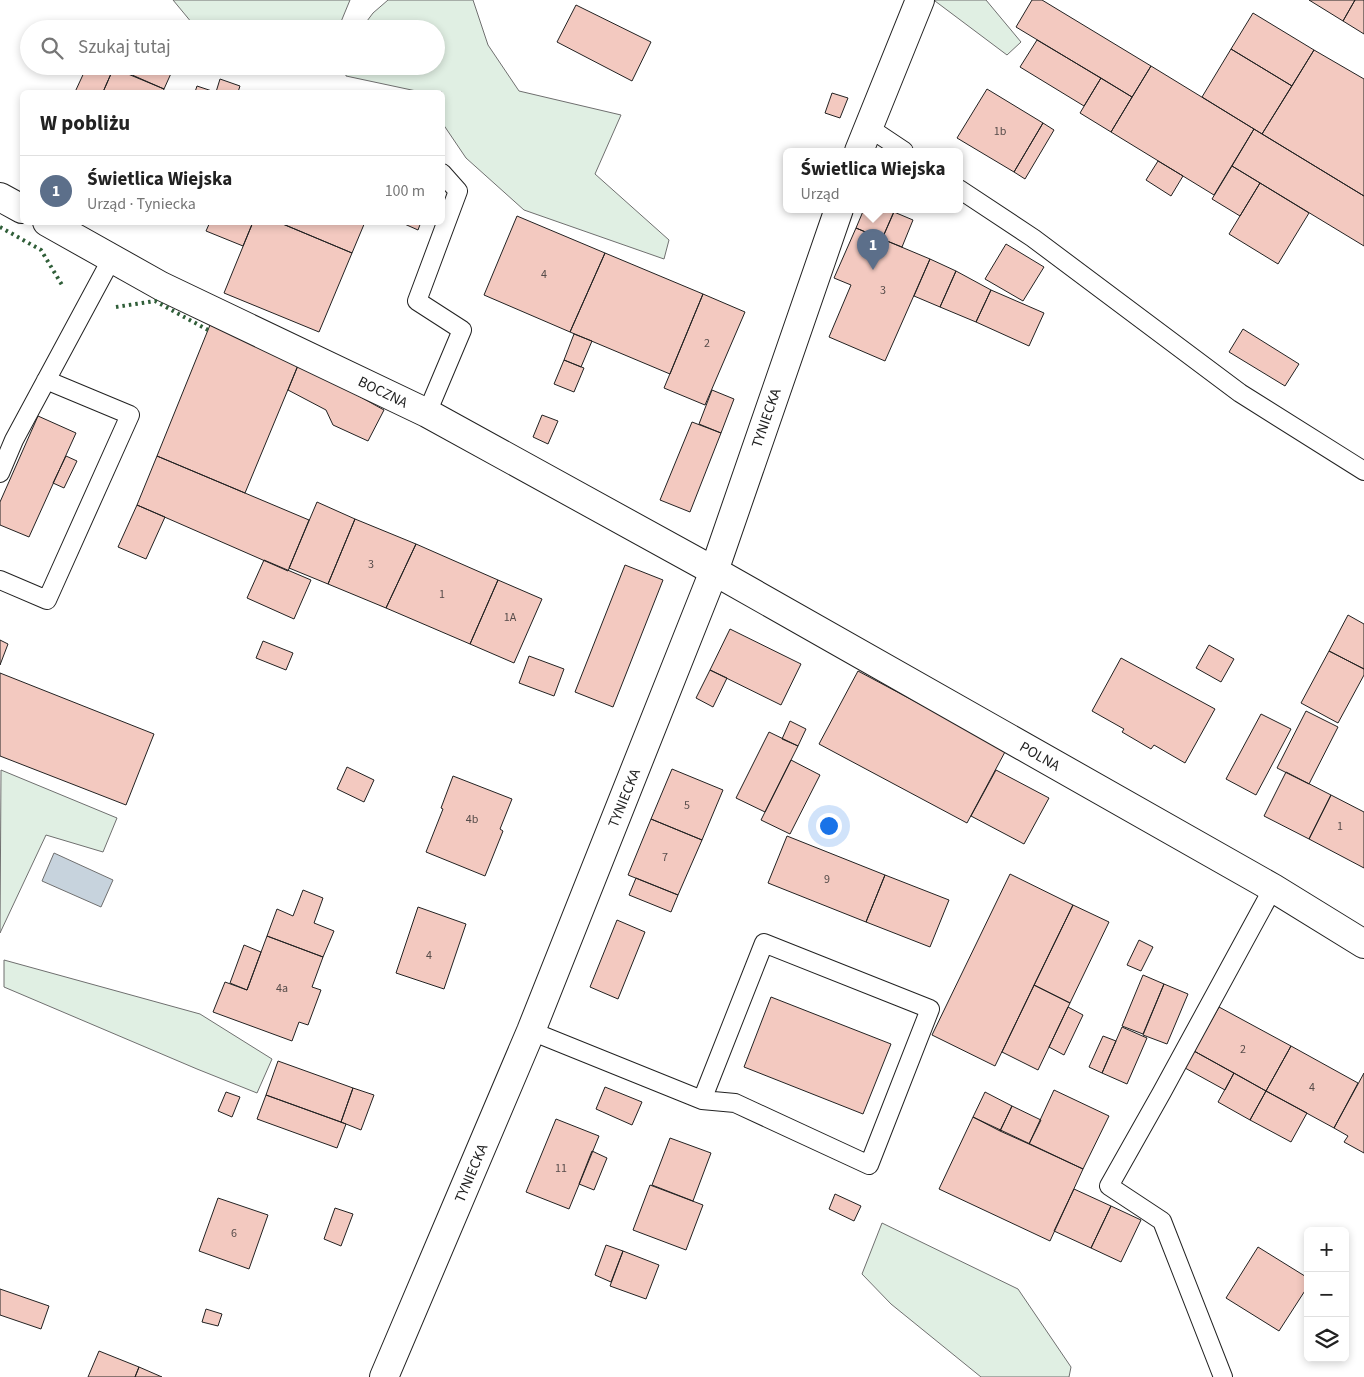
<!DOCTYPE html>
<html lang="pl">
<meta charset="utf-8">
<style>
body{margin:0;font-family:"Source Sans 3",sans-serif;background:#f2f2f2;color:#222}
.controls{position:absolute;right:15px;bottom:15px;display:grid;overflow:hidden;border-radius:8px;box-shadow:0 2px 8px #0003}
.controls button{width:45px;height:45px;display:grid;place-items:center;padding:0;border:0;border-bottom:1px solid #e0e0e0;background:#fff;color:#222;font:25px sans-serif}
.you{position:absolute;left:828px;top:825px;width:18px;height:18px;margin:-12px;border:4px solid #fff;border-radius:50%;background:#1a73e8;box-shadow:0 0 0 8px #1a73e833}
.badge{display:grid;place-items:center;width:32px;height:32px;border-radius:50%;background:#d93025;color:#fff;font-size:16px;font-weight:700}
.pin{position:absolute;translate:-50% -41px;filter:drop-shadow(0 1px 2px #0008)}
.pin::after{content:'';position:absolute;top:26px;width:18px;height:15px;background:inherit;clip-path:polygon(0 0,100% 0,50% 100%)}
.popup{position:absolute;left:783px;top:148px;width:180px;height:65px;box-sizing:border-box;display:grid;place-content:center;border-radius:8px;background:#fff;filter:drop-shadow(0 1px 4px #0005);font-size:16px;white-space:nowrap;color:#767676}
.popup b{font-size:19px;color:#222}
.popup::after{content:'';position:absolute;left:50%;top:100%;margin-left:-10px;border:10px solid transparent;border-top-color:#fff}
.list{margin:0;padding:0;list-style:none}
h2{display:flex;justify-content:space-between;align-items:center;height:65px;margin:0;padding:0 20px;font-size:21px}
h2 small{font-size:16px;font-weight:400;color:#767676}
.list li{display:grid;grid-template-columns:32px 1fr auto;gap:15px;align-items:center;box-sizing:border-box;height:70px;padding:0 20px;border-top:1px solid #e0e0e0}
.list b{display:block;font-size:19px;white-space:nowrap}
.list p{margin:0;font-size:16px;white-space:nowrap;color:#767676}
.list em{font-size:16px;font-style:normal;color:#767676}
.icon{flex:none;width:28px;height:28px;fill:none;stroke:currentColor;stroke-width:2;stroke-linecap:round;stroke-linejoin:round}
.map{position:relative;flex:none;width:1364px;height:1377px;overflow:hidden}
.search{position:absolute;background:#fff;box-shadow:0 2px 8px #0003;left:20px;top:20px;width:425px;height:55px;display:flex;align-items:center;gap:12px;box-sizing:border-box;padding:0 18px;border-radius:28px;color:#767676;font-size:19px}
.panel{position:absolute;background:#fff;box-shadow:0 2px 8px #0003;left:20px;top:90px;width:425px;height:135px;border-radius:8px}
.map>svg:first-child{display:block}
.green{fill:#e0efe3;stroke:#6f6f6f}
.water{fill:#c7d3dd;stroke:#6f6f6f}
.building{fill:#f3c9c0;stroke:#222}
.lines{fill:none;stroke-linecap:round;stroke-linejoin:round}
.lane-casing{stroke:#222;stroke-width:20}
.street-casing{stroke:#222;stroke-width:30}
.secondary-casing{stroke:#222;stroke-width:30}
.lane{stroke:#fff;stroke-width:18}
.street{stroke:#fff;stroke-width:28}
.secondary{stroke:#fff;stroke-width:28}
.hedge{stroke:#2f5e38;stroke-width:4;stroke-dasharray:2.5 4;stroke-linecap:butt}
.labels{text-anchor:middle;stroke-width:4;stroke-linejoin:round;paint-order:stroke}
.number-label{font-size:12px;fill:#564c4a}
.street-label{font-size:15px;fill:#222;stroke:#fff}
</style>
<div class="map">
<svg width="1364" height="1377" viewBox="0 0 1364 1377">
<rect width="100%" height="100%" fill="#fff"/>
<path class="green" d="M173,0H350L338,29H197Z
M388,0H473L488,45L519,91L621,115L595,174L669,240L664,259L524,210L466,158L443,124L442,92H421L346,76L345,66H436V29H361L373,13Z
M935,0H986L1021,42L1007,55L935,1Z
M1,770L117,818L103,852L46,835L0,933Z
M4,960L200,1014L272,1059L257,1093L197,1069L4,987Z
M882,1223L1018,1289L1071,1367L1069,1377H981L891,1304L862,1274Z"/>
<path class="water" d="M54,853L113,880L101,907L42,881Z"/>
<path class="building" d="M1032,0H1042L1151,66L1132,97L1016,27Z
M1309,0H1355L1343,21Z
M1355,0H1364V34L1343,21Z
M576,5L651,42L632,81L557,42Z
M1253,13L1314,50L1292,86L1231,49Z
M1037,40L1101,78L1084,106L1020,67Z
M1231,49L1292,86L1262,134L1202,97Z
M1314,50L1364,79V196L1262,134Z
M87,66L114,67L103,92H75Z
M131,66H166L173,69L164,89L128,74Z
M229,66H245L242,72Z
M1151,66L1254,129L1214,195L1111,132Z
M114,67L164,89L163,92H103Z
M1101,78L1132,97L1111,132L1080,113Z
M220,79L240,86L238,92H216Z
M197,86L215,92H195Z
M987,89L1043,123L1014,172L957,138Z
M832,93L848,98L840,118L825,113Z
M1043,123L1054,130L1025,179L1014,172Z
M1254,129L1364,196V246L1232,166Z
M1158,161L1183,176L1171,196L1146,180Z
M1232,166L1260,183L1240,216L1212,199Z
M1260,183L1309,213L1278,264L1229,234Z
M864,209H895L882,239L856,228Z
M894,212L913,220L902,247L882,239Z
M517,216L605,253L570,332L484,295Z
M210,222H253L243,246L206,231Z
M253,222H278L352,253L319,332L224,293Z
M278,222H365L352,253Z
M400,222H421L418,230Z
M856,228L930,259L885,361L829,337L851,285L834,278Z
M1006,244L1044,267L1023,301L985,279Z
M605,253L703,294L670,374L570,332Z
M930,259L956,271L940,307L914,296Z
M956,271L991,290L976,322L940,307Z
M991,290L1044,313L1029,346L976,322Z
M703,294L745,312L705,405L664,388Z
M210,325L299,363L245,493L157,456Z
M1243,329L1299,364L1285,386L1229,352Z
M574,334L592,341L581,367L564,360Z
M564,360L584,368L574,392L554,384Z
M299,363L384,410L368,441L333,425L326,410L288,390Z
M712,390L734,399L721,433L699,424Z
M542,415L558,421L548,444L533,437Z
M38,416L76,433L29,537L0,525V502Z
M692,422L721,433L690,512L660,500Z
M66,456L77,461L64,488L53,483Z
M157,456L309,520L288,571L137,505Z
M317,502L355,519L328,584L289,568Z
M137,505L165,517L146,559L118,547Z
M355,519L416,544L386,608L328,584Z
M416,544L498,580L470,644L386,608Z
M264,560L311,580L294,619L247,598Z
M625,565L663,580L613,707L575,692Z
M498,580L542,599L514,663L470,644Z
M1348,615L1364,624V669L1329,651Z
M730,629L801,664L781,705L710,670Z
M0,640L8,644L0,665Z
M263,641L293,653L286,670L256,658Z
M1209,645L1234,659L1221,682L1196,668Z
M1329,651L1364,669V675L1338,723L1301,703Z
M529,656L564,669L554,696L519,683Z
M1121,658L1215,709L1185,763L1154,745L1151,749L1122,732L1124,729L1092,711Z
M710,670L727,678L713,707L696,698Z
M858,671L1006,750L967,823L819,744Z
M0,673L154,734L126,805L0,756Z
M1306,711L1338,727L1309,784L1277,768Z
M1261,714L1291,729L1256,795L1226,779Z
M790,721L806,729L798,746L782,739Z
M769,732L798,746L765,812L736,798Z
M791,760L820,775L790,834L761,820Z
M347,767L374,780L364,802L337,789Z
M672,769L723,790L702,840L651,819Z
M996,770L1049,798L1024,844L971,816Z
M1286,772L1331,795L1309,839L1264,816Z
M453,776L512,799L500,829L503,831L485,876L426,852L443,809L441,808Z
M1331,795L1364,812V868L1309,839Z
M651,819L702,840L678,895L628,875Z
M787,836L885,875L866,922L768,883Z
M1010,874L1073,905L995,1066L932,1035Z
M885,875L949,900L930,947L866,922Z
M636,878L678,895L671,912L629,895Z
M303,890L323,898L314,923L334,931L323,957L267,936L277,909L293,916Z
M1073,905L1109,922L1070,1003L1034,985Z
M418,907L466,924L444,989L396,973Z
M617,920L645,932L618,999L590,987Z
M267,936L323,957L312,987L321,990L308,1025L299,1022L292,1041L213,1012L225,982L247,990Z
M1139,940L1153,947L1141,971L1127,965Z
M244,945L261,952L247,990L230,983Z
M1143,975L1164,984L1143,1034L1122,1026Z
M1164,984L1188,994L1167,1044L1143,1035Z
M1034,985L1070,1003L1038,1070L1002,1052Z
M771,997L891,1044L863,1114L744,1067Z
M1068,1007L1083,1015L1064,1055L1049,1047Z
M1219,1007L1291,1046L1266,1091L1194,1051Z
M1122,1027L1147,1038L1127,1084L1102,1073Z
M1103,1036L1116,1041L1102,1073L1089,1067Z
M1291,1046L1358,1083L1334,1128L1266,1091Z
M1194,1051L1234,1073L1225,1090L1185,1068Z
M278,1061L353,1088L341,1122L266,1095Z
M1234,1073L1266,1091L1250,1120L1218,1102Z
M1364,1073V1153L1344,1142L1348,1136L1334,1128Z
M605,1087L642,1102L632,1125L596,1109Z
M353,1088L374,1095L361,1130L341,1122Z
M1054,1090L1109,1116L1083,1169L1029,1144Z
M1266,1091L1307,1113L1291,1142L1250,1120Z
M226,1092L240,1097L232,1117L218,1111Z
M985,1092L1012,1106L1000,1131L973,1117Z
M266,1095L346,1124L337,1148L257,1119Z
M1012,1106L1041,1120L1029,1144L1000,1131Z
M973,1117L1083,1169L1050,1241L939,1189Z
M556,1119L599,1136L569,1209L526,1192Z
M670,1138L711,1153L693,1201L652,1185Z
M592,1151L607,1158L594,1190L579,1184Z
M650,1185L703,1205L686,1250L633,1230Z
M1074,1189L1111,1206L1091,1248L1054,1231Z
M835,1194L861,1206L854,1221L829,1209Z
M218,1198L268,1215L249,1269L199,1251Z
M1111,1206L1141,1220L1121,1262L1091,1248Z
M335,1208L353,1214L341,1246L324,1239Z
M606,1245L623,1251L611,1282L595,1275Z
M1258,1247L1308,1278V1286L1279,1331L1226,1298Z
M623,1251L659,1265L646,1299L610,1286Z
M0,1289L49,1306L41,1329L0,1315Z
M206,1309L222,1314L218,1326L202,1322Z
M99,1351L139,1367L135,1377H88Z
M139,1367L162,1377H135Z"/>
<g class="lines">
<defs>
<path id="lane" d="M868,127L904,151
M959,189L1033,238L1240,393L1364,471
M427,413L462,330L417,301L458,191L442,173
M0,473L14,440L112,258
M0,580L47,600L130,415L46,380
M531,1031L702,1100L735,1103L869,1165L930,1009L764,943L702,1100
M1223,1377L1162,1221L1109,1186L1162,1092L1273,888"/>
<path id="street" d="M0,197L22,209
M47,222L161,286L427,413L714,571L1273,888L1364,944"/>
<path id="secondary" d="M859,151L920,0
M384,1377L531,1031L714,571L839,209"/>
</defs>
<use href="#lane" class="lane-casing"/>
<use href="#street" class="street-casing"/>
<use href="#secondary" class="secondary-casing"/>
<use href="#lane" class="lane"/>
<use href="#street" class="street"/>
<use href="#secondary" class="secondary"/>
<path class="hedge" d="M0,227L41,250L62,285
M116,307L155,301L208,330"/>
</g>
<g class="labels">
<g class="number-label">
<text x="1000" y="135">1b</text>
<text x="544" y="278">4</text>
<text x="883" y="294">3</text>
<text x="707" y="347">2</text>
<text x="371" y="568">3</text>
<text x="442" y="598">1</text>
<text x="510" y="621">1A</text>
<text x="687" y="809">5</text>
<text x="472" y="823">4b</text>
<text x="1340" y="830">1</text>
<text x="665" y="861">7</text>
<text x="827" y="883">9</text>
<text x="429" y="959">4</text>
<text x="282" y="992">4a</text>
<text x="1243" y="1053">2</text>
<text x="1312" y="1091">4</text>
<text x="561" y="1172">11</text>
<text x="234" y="1237">6</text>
</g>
<g class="street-label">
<text transform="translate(383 392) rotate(26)" y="5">BOCZNA</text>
<text transform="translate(766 418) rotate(-71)" y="5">TYNIECKA</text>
<text transform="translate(1040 756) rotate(30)" y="5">POLNA</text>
<text transform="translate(624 798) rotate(-68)" y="5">TYNIECKA</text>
<text transform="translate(471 1173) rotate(-67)" y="5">TYNIECKA</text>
</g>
</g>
</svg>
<div class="controls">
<button>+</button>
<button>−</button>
<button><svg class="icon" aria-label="layers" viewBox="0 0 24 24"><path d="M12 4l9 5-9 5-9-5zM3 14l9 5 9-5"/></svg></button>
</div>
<div class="you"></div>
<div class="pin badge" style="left:873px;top:270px;background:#5c6f8a">1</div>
<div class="popup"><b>Świetlica Wiejska</b>Urząd</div>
<div class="search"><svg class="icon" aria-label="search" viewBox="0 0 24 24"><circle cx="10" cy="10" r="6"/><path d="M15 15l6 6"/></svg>Szukaj tutaj</div>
<section class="panel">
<h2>W pobliżu<small></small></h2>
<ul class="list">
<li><span class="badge" style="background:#5c6f8a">1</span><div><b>Świetlica Wiejska</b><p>Urząd · Tyniecka</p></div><em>100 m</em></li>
</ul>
</section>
</div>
